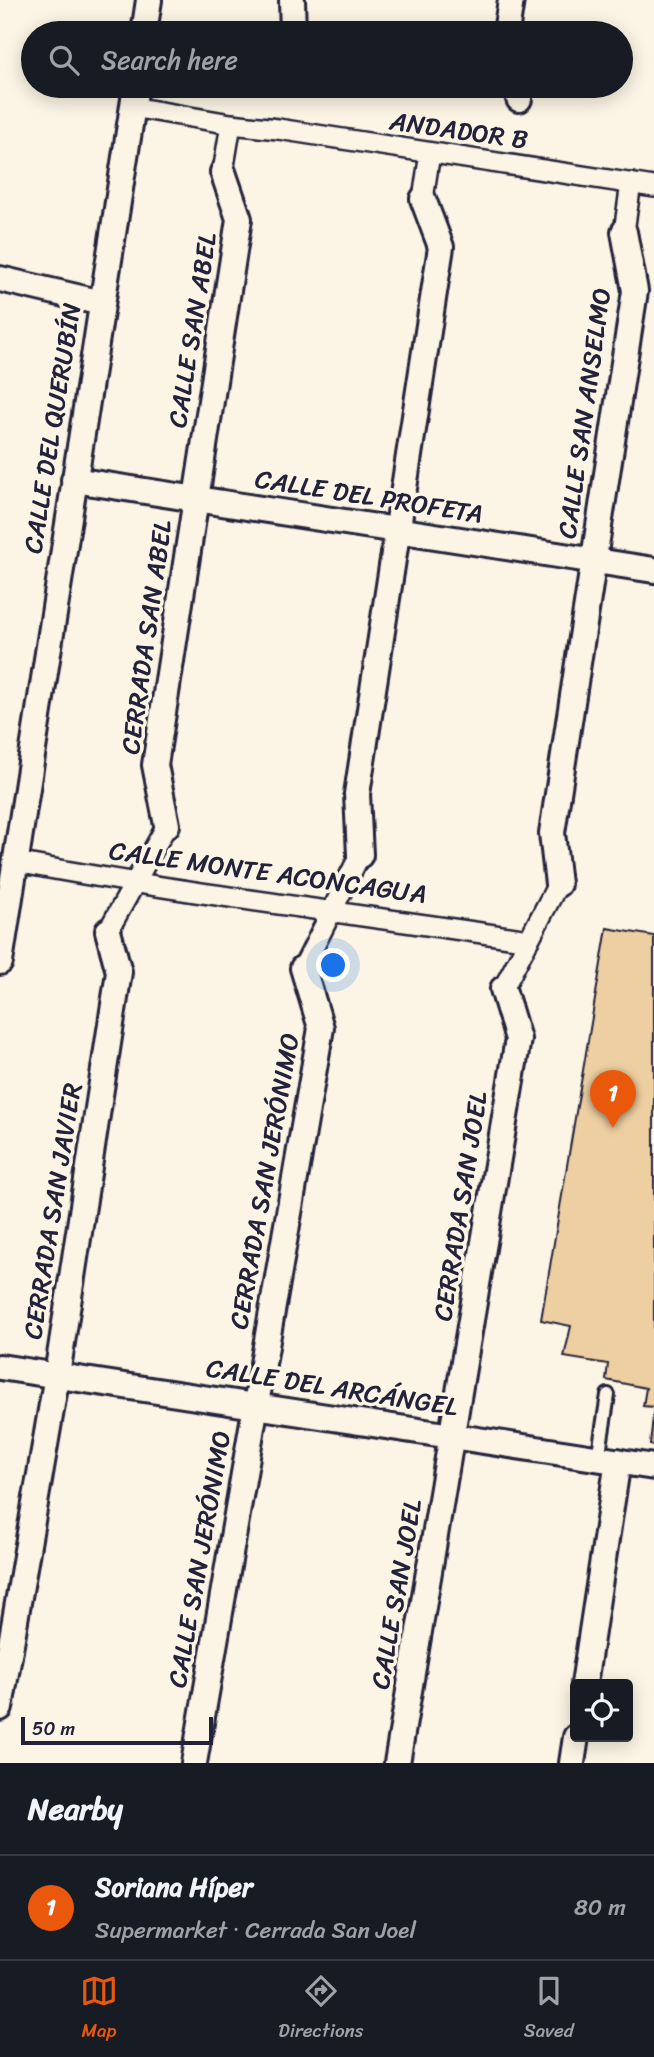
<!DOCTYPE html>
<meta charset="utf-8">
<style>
body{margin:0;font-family:Sriracha,sans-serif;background:#20242c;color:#f1f3f6}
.controls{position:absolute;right:21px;bottom:21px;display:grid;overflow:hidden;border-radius:7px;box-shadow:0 4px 18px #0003}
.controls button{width:63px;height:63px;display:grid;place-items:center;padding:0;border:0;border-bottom:2px solid #363941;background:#171b24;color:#f1f3f6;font:35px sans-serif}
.scale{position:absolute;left:21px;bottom:18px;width:192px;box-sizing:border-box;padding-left:7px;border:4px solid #22223b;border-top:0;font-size:19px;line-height:24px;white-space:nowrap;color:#22223b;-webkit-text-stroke:5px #fcf5e5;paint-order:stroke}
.you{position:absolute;left:334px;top:966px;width:24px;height:24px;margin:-18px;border:5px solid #fff;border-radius:50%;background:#1a73e8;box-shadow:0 0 0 10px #1a73e833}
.badge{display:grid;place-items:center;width:46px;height:46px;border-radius:50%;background:#ea580c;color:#fff;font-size:23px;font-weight:700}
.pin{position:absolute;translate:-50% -58px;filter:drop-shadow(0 2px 4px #0008)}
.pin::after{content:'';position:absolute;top:37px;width:24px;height:21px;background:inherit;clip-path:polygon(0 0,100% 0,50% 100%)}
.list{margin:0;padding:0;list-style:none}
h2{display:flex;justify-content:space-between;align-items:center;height:91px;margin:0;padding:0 28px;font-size:30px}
h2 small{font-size:23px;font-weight:400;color:#9ea1a6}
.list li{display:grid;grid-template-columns:46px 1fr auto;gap:21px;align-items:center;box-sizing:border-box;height:105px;padding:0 28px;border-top:2px solid #363941}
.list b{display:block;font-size:26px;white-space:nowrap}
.list p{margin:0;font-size:23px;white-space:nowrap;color:#9ea1a6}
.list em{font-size:23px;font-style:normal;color:#9ea1a6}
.icon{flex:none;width:38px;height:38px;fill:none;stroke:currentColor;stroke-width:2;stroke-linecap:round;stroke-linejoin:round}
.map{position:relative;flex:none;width:654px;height:1763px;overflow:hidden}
.search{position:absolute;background:#171b24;box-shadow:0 4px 18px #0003;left:21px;right:21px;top:21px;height:77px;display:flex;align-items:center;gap:18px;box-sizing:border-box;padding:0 24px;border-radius:38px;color:#9ea1a6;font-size:26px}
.sheet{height:196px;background:#171b24}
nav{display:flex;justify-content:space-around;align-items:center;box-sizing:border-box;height:98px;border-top:2px solid #363941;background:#171b24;font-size:19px;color:#9ea1a6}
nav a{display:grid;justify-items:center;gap:4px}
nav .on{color:#ea580c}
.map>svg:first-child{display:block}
.building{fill:#eecfa1;stroke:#22223b;stroke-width:2}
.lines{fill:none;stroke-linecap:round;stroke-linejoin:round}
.service-casing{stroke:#22223b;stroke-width:18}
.pedestrian-casing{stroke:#22223b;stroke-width:24}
.minor-casing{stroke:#22223b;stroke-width:30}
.service{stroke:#fcf5e5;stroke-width:12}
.pedestrian{stroke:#fcf5e5;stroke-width:19}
.minor{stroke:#fcf5e5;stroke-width:24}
.labels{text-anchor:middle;stroke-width:7;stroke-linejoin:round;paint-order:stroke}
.street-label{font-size:26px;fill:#22223b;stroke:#fcf5e5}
</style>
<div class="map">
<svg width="654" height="1763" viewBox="0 0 654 1763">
<rect width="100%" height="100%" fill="#fcf5e5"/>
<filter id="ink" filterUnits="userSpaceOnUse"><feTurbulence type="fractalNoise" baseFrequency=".0143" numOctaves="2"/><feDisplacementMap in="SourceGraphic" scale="14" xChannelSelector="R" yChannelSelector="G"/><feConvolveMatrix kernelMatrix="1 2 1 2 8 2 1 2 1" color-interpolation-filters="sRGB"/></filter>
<g filter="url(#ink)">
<path class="building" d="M607,928L654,936V1446L650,1445L654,1407L643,1406L646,1388L606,1380L608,1364L564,1357L571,1326L541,1320Z"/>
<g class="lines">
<defs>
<path id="service" d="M598,1459L608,1395"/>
<path id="pedestrian" d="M132,107L231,124L278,129L654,187
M223,172L231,124
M423,199L430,153
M624,232L631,183
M16,862C186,894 358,914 529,940
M108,931L167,825
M303,968L360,855
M503,989L558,884"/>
<path id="minor" d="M292,0L293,33
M144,33L149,0
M506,33L511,0
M516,86L519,99
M0,279L102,303
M74,480L654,570
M167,825L155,765L239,219L223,172
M360,855L357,794L441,247L423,199
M558,884L552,833L635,291L624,232
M0,962L136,86
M0,1367L654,1467
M584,1684L618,1461
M0,1708L57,1375L119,972L108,931
M194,1763L321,1028L303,968
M397,1763L518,1039L503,989
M572,1763L576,1737"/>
</defs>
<use href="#service" class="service-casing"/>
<use href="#pedestrian" class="pedestrian-casing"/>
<use href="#minor" class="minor-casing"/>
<use href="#service" class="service"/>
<use href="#pedestrian" class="pedestrian"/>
<use href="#minor" class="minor"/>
</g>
</g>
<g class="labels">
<g class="street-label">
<text transform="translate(459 130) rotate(8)" y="9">ANDADOR B</text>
<text transform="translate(192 330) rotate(-81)" y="9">CALLE SAN ABEL</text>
<text transform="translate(584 413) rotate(-82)" y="9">CALLE SAN ANSELMO</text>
<text transform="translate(52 428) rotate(-81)" y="9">CALLE DEL QUERUBÍN</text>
<text transform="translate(369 496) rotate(9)" y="9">CALLE DEL PROFETA</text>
<text transform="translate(146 637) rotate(-82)" y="9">CERRADA SAN ABEL</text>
<text transform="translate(268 872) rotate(8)" y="9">CALLE MONTE ACONCAGUA</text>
<text transform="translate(264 1181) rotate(-80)" y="9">CERRADA SAN JERÓNIMO</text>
<text transform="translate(460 1206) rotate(-81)" y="9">CERRADA SAN JOEL</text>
<text transform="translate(52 1211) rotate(-81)" y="9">CERRADA SAN JAVIER</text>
<text transform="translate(332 1387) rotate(9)" y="9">CALLE DEL ARCÁNGEL</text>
<text transform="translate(199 1559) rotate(-80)" y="9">CALLE SAN JERÓNIMO</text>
<text transform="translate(396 1594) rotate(-80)" y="9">CALLE SAN JOEL</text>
</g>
</g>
</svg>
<div class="controls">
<button><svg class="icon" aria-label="locate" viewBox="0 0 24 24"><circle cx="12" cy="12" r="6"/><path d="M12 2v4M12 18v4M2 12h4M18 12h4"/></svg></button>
</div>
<div class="scale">50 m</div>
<div class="you"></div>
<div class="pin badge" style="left:613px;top:1128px">1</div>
<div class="search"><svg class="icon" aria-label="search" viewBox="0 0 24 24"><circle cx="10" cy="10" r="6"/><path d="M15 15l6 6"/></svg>Search here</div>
</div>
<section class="sheet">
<h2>Nearby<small></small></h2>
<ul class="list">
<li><span class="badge">1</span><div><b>Soriana Híper</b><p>Supermarket · Cerrada San Joel</p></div><em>80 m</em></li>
</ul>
</section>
<nav>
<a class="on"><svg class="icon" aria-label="map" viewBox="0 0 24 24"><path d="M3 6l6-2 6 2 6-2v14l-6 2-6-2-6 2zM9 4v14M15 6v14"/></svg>Map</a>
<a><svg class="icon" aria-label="directions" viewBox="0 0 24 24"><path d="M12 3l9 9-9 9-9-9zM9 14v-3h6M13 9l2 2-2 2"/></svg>Directions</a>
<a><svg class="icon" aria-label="saved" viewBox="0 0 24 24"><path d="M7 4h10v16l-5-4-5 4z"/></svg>Saved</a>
</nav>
